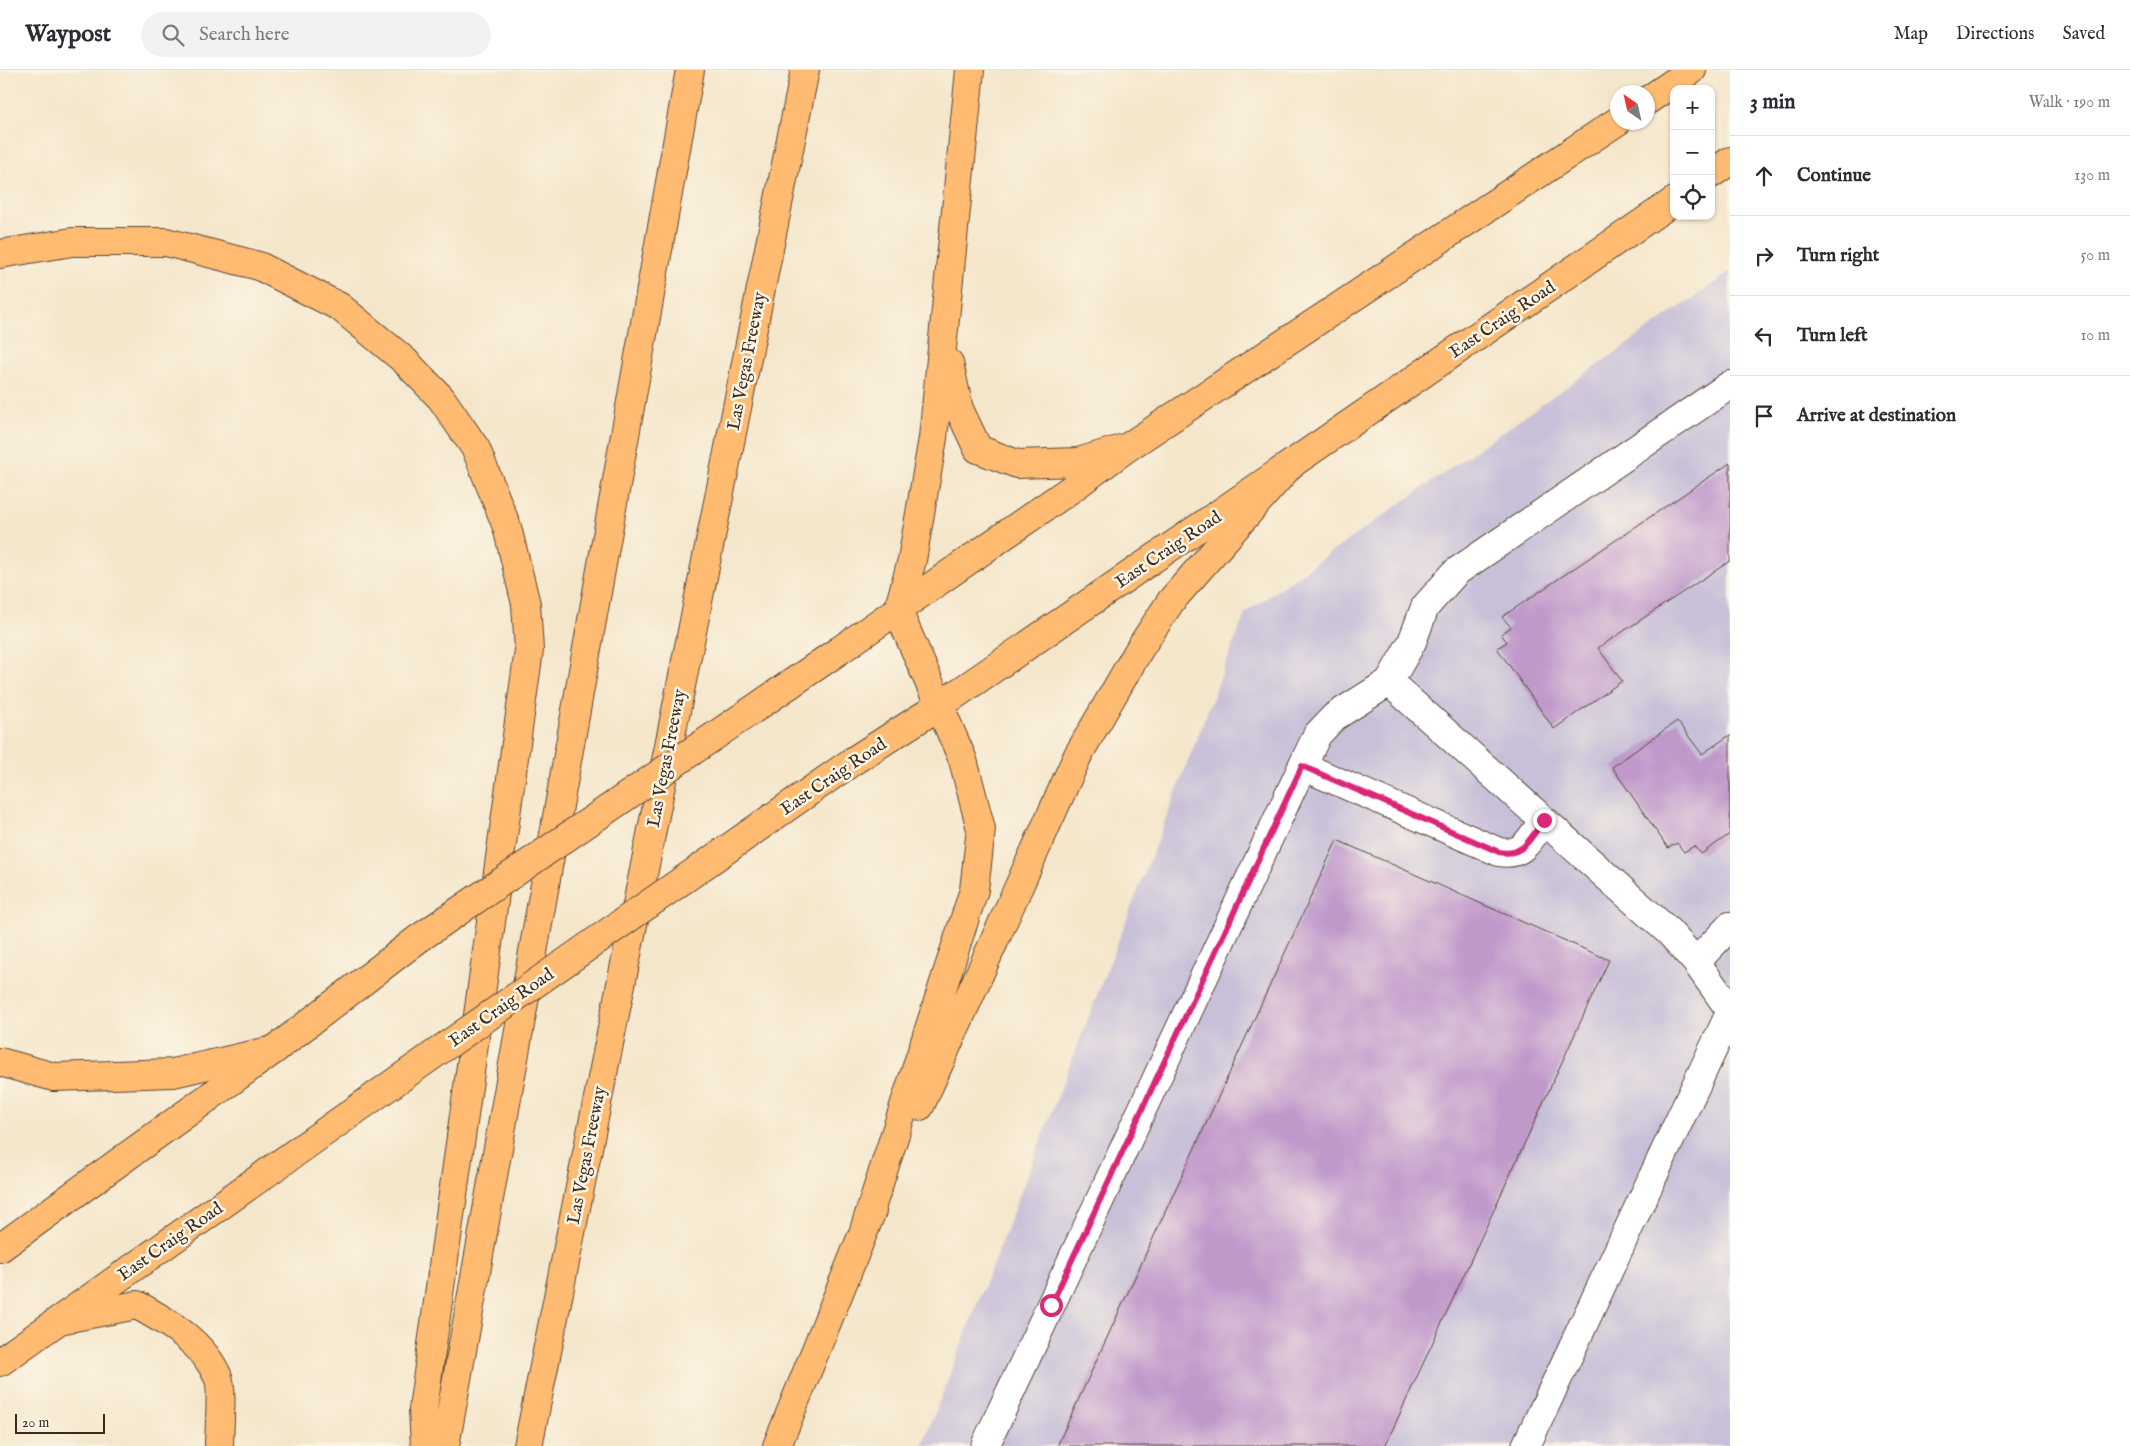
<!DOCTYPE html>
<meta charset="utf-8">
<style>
body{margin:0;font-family:"IM FELL English",serif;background:#f2f2f3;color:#2b2b33}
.controls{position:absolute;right:15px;top:15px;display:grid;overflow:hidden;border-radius:10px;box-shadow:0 1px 4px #0004}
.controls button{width:45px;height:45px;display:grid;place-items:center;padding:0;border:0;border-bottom:1px solid #e1e1e2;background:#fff;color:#2b2b33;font:25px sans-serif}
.compass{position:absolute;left:1610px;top:15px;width:45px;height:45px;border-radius:50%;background:#fff;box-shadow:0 1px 4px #0004;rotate:326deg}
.scale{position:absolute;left:15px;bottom:12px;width:90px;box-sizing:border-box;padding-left:5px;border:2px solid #3b2a1e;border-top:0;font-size:14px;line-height:18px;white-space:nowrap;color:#3b2a1e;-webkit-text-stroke:4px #fcf5e5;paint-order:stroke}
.stop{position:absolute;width:15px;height:15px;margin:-11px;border:4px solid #db2777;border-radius:50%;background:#fff}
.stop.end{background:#db2777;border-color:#fff;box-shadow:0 1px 5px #0008}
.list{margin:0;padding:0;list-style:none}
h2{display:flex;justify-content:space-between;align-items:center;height:65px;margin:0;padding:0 20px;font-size:21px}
h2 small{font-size:16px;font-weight:400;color:#7c7c81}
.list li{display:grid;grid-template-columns:32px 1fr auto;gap:15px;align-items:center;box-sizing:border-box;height:80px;padding:0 20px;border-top:1px solid #e1e1e2}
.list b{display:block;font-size:19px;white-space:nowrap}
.list em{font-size:16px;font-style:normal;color:#7c7c81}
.icon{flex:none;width:28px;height:28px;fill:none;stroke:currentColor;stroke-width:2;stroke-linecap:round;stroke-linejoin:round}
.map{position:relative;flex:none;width:1730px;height:1376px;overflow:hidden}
header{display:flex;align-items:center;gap:30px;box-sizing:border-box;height:70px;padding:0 25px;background:#fff;border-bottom:1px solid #e1e1e2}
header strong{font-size:24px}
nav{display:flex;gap:28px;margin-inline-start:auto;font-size:18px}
.search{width:350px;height:45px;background:#f2f2f3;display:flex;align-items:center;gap:12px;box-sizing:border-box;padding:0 18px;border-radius:28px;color:#7c7c81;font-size:19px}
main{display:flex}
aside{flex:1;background:#fff}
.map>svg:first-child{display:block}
.industrial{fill:#c8c0d8}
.building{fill:#c099cb}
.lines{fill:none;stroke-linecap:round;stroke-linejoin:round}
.minor-casing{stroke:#574638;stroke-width:30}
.major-casing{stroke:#574638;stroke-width:30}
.highway-casing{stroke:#574638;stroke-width:30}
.minor{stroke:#fff;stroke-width:28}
.major{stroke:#febb71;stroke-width:28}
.highway{stroke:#febb71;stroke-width:28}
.major-bridge-casing{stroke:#574638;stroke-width:30;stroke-linecap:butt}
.major-bridge{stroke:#febb71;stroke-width:28}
.route{stroke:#db2777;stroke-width:6}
.labels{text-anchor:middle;stroke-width:5;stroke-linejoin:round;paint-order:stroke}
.street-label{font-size:18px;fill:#3b2a1e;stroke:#fcf5e5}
</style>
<header>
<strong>Waypost</strong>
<div class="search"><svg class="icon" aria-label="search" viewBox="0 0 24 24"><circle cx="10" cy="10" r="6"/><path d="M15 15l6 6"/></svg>Search here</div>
<nav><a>Map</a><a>Directions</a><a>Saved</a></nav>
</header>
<main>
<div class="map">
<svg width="1730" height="1376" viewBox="0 0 1730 1376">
<rect width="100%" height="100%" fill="#fcf5e5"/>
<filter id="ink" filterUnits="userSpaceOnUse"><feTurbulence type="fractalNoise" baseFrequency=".02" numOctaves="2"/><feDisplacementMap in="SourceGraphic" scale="10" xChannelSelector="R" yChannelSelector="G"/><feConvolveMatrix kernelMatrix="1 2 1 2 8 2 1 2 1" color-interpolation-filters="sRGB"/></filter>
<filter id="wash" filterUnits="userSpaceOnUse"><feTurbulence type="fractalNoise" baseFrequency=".0096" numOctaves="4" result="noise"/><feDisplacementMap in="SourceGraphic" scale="20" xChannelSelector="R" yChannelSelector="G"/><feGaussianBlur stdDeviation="1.12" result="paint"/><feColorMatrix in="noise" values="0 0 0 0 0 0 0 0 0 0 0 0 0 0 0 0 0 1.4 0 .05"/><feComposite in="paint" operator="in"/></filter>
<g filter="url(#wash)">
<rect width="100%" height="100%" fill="#f4e6cb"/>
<path class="industrial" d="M1730,202V1376H922L1246,542Z"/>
<g id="blocks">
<path class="building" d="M1730,393V491L1598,578L1622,611L1554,659L1497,578L1507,572L1501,564L1511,557L1502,547Z
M1677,651L1702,684L1730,665V764L1701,784L1694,776L1684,782L1677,773L1668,778L1612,697Z
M1337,770L1609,890L1385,1376H1057Z"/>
</g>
</g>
<g filter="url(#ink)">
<use href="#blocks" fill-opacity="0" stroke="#574638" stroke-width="1"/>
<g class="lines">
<defs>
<path id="minor" d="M1389,612L1669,862L1696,892L1730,940
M1302,696L1499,782C1524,787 1530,768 1544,750
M1696,892L1730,856
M985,1376L1317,665L1334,647L1389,612L1412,572L1425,537L1456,502L1730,315
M1526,1376L1730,943"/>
<path id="major" d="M1648,30L1692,0
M1711,104L1730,91
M840,580L1071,419L1128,377L1618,51
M853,691L939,636L1674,131
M0,1178L274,980L418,869
M0,1292L443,978"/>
<path id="highway" d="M0,184L72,172H166L259,196L340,237L405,291L441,328L476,379L507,457L526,534L529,580L423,1339L425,1376
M949,293L959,339L978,379L1017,394L1078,392L1128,377
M0,992L54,1007L173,1003L274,980
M920,1036L1078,685L1140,578L1171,531L1290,395
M865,1157L974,820L981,759L963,690L898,541L912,490L933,368L970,0
M59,1250L137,1235C168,1252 203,1272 218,1307C223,1317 219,1362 219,1376
M445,1376L690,0
M528,1376L805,0
M777,1376L872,1141"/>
</defs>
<use href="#minor" class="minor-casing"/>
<use href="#major" class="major-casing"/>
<use href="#highway" class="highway-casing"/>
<use href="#minor" class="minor"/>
<use href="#major" class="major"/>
<use href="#highway" class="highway"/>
<defs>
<path id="major-bridge" d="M418,869L840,580
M443,978L853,691"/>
</defs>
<use href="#major-bridge" class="major-bridge-casing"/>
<use href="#major-bridge" class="major-bridge"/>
</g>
</g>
<g class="lines" filter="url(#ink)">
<path class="route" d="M1051,1235L1302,696L1499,782C1524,787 1530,768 1544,750"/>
</g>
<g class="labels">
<g class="street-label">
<text transform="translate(1502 249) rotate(-34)" y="6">East Craig Road</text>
<text transform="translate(746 291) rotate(-79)" y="6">Las Vegas Freeway</text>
<text transform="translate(1168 479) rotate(-34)" y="6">East Craig Road</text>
<text transform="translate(666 688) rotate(-79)" y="6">Las Vegas Freeway</text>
<text transform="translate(833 706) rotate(-34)" y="6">East Craig Road</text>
<text transform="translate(501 937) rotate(-35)" y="6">East Craig Road</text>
<text transform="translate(586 1085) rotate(-79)" y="6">Las Vegas Freeway</text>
<text transform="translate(170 1171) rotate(-35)" y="6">East Craig Road</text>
</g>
</g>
</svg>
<div class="controls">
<button>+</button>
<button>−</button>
<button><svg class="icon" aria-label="locate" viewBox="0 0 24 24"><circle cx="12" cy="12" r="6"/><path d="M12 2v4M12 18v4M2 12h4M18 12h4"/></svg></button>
</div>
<svg class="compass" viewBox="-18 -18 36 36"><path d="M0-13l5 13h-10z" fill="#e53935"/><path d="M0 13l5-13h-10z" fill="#7c7c81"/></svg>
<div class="scale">20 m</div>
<div class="stop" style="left:1051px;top:1235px"></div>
<div class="stop end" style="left:1544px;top:750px"></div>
</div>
<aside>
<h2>3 min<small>Walk · 190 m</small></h2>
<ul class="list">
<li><svg class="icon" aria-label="ahead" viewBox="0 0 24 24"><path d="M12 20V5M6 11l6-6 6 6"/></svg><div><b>Continue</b></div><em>130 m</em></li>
<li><svg class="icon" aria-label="right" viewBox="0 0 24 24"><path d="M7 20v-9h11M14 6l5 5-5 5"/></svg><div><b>Turn right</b></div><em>50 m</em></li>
<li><svg class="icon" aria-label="left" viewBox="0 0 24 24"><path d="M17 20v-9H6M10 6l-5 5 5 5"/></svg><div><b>Turn left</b></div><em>10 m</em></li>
<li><svg class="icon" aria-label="arrive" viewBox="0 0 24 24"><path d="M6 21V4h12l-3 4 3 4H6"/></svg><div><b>Arrive at destination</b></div></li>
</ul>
</aside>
</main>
